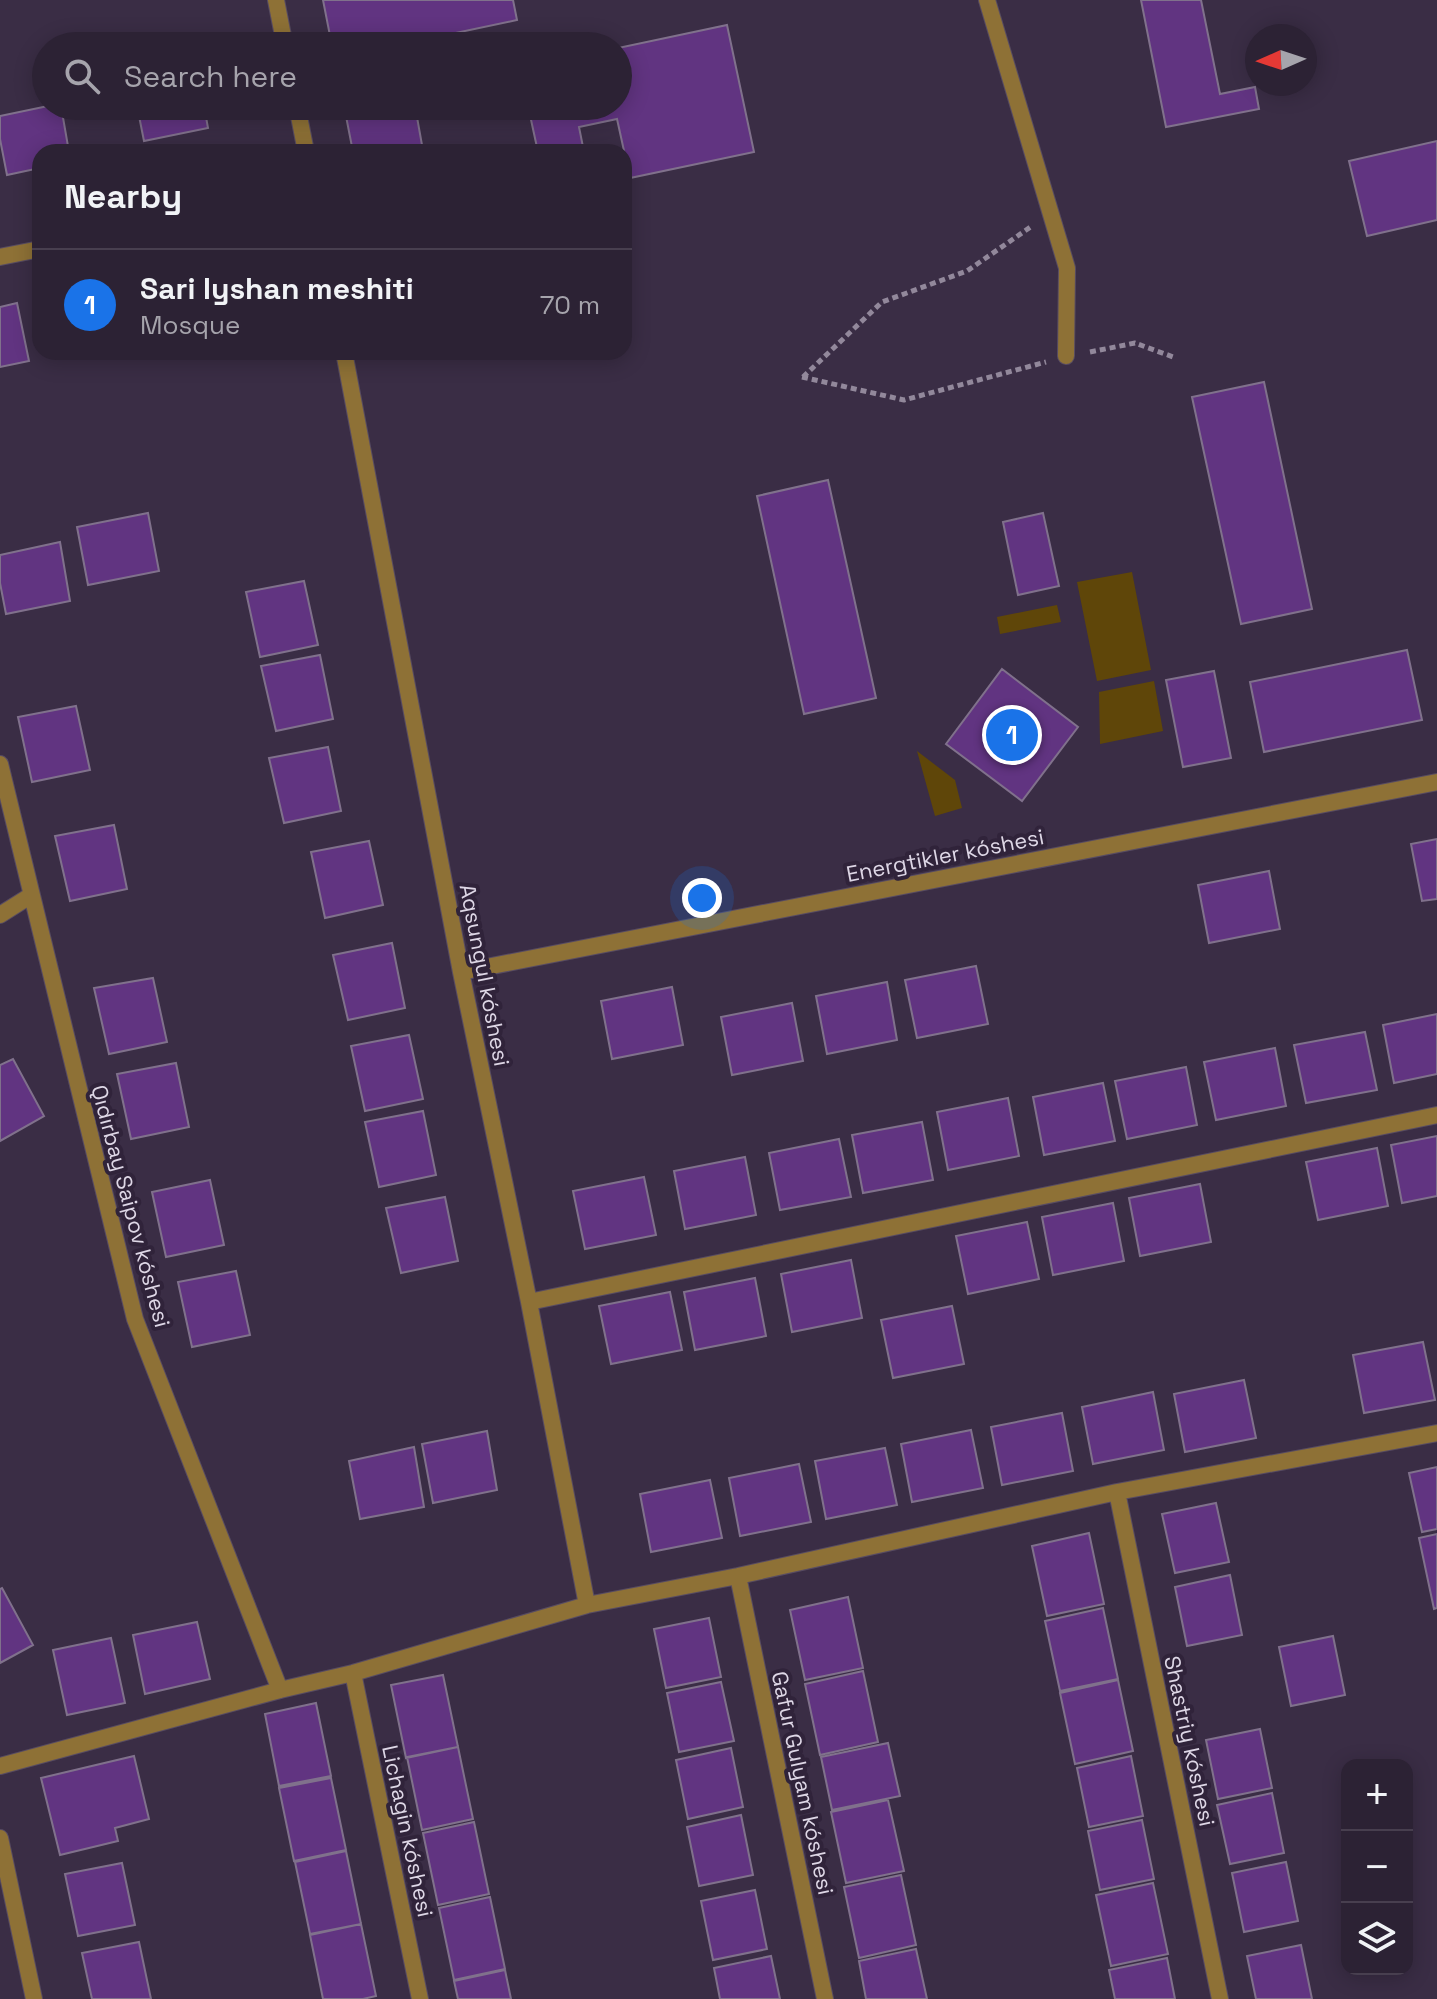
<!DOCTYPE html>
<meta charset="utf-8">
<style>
body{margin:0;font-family:"Space Grotesk",sans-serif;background:#382f40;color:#f1f3f6}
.controls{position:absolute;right:24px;bottom:24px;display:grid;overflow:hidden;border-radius:16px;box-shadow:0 4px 20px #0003}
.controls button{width:72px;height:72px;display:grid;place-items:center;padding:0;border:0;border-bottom:2px solid #483f4f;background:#2c2234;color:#f1f3f6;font:40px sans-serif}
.compass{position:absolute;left:1245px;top:24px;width:72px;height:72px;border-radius:50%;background:#2c2234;box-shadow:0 4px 20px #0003;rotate:267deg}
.you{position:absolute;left:702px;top:898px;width:28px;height:28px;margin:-20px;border:6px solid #fff;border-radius:50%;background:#1a73e8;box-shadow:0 0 0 12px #1a73e833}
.badge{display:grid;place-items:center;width:52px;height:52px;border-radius:50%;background:#1a73e8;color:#fff;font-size:26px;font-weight:700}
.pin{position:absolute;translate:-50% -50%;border:4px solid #fff;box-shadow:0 2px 8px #0006}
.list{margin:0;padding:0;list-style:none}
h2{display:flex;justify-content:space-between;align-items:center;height:104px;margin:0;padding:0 32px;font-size:34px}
h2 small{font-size:26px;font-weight:400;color:#a6a4ac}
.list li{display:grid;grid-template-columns:52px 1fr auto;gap:24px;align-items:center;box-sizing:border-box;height:112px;padding:0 32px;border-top:2px solid #483f4f}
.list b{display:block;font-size:30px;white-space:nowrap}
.list p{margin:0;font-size:26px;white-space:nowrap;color:#a6a4ac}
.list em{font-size:26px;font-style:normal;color:#a6a4ac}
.icon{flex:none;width:44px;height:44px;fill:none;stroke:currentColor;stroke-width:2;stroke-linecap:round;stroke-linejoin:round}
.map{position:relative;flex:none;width:1437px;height:1999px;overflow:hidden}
.search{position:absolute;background:#2c2234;box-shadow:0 4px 20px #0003;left:32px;top:32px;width:600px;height:88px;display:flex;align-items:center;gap:20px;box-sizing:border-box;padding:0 28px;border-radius:44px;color:#a6a4ac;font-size:30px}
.panel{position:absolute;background:#2c2234;box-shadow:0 4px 20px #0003;left:32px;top:144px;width:600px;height:216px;border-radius:24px}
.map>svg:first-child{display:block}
.green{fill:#5f4609}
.building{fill:#613481;stroke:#80718c;stroke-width:2}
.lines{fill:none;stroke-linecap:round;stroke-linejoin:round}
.lane-casing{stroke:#584c62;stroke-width:18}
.street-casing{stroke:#584c62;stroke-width:18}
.path{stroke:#92889b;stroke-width:5;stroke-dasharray:6 4;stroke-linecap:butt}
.lane{stroke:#8e7136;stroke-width:16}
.street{stroke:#8e7136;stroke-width:16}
.labels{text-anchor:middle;stroke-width:8;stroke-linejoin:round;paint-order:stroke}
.street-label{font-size:22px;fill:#ded7e6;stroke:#30233a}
</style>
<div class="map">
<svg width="1437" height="1999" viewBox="0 0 1437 1999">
<rect width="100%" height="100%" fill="#3a2d45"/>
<path class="green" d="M1132,572L1151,670L1097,681L1077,582Z
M1057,605L1061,622L1000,634L997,617Z
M1154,681L1163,731L1100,744L1099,692Z
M917,751L955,780L962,808L935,816Z"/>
<path class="building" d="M323,0H513L517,20L394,46H332Z
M1141,0H1201L1220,94L1255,87L1259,109L1166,127Z
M727,25L754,152L630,178L617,119L579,127L584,152H538L528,106H618V48Z
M48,106H61L69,152H40V168L7,175L0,139V116Z
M137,106H204L208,128L144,141Z
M344,106H415L422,145L409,148V152H353Z
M1437,141V220L1367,236L1349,161Z
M17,303L29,361L0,367V307Z
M1264,382L1312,609L1241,624L1192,397Z
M828,480L876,698L804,714L757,496Z
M148,513L159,571L88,585L77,527Z
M1043,513L1059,586L1018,595L1003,522Z
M60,542L70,601L6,614L0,583V555Z
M304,581L318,645L260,657L246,592Z
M1407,650L1422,720L1264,752L1250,682Z
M320,655L333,719L276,731L261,666Z
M1002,669L1078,727L1022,801L946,744Z
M1214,671L1231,758L1183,767L1166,680Z
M76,706L90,770L32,782L18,717Z
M328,747L341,811L284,823L269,758Z
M114,825L127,889L70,901L55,836Z
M1437,839V899L1422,901L1411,844Z
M369,841L383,905L325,918L311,852Z
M1269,871L1280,929L1209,943L1198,885Z
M392,943L405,1008L348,1020L333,955Z
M976,966L988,1024L917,1038L905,980Z
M153,978L167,1042L109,1054L94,988Z
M887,982L897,1040L827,1054L816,996Z
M672,987L683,1045L612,1059L601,1001Z
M792,1003L803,1061L732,1075L721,1017Z
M1437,1014V1074L1394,1083L1383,1025Z
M1365,1032L1377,1090L1306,1103L1294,1045Z
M409,1035L423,1099L365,1111L351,1046Z
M1275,1048L1286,1106L1216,1120L1204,1062Z
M13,1059L44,1116L0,1141V1065Z
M176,1063L189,1127L131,1139L117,1074Z
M1186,1067L1197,1125L1127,1139L1115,1081Z
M1103,1083L1115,1141L1044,1155L1033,1097Z
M1008,1098L1019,1156L948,1170L937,1112Z
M423,1111L436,1175L379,1187L365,1122Z
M922,1122L933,1180L863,1193L852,1135Z
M1437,1136V1196L1402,1203L1391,1145Z
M839,1139L851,1197L780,1210L769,1153Z
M1377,1148L1388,1206L1318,1220L1306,1162Z
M745,1157L756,1215L685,1229L674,1171Z
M644,1177L656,1235L585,1249L573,1191Z
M210,1180L224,1245L166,1257L152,1192Z
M1200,1184L1211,1242L1140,1256L1129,1198Z
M445,1197L458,1261L401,1273L386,1208Z
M1113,1203L1124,1261L1053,1275L1042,1217Z
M1027,1222L1039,1279L968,1294L956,1236Z
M851,1260L862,1318L792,1332L781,1274Z
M236,1271L250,1335L192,1347L178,1282Z
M755,1278L766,1336L695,1350L684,1292Z
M670,1292L682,1350L611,1364L599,1306Z
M952,1306L964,1364L893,1378L881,1320Z
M1423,1342L1435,1400L1364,1413L1353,1355Z
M1244,1380L1256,1438L1185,1452L1174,1394Z
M1153,1392L1164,1450L1093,1464L1082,1407Z
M1062,1413L1073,1471L1002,1485L991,1427Z
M971,1430L983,1488L912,1502L901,1444Z
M487,1431L497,1490L433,1503L422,1444Z
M414,1447L424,1507L360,1519L349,1461Z
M885,1448L897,1505L826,1519L815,1461Z
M799,1464L811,1522L740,1536L729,1478Z
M1437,1467V1529L1422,1532L1409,1473Z
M710,1480L722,1538L651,1552L640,1494Z
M1216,1503L1229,1562L1175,1573L1162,1514Z
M1089,1533L1104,1604L1047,1616L1032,1546Z
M1437,1534V1608L1434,1609L1419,1538Z
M1230,1575L1242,1635L1187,1646L1175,1587Z
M2,1588L33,1645L0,1663V1589Z
M848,1597L863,1668L805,1680L790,1610Z
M1103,1608L1118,1679L1060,1691L1045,1621Z
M709,1618L721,1677L666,1688L654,1629Z
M197,1622L210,1679L145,1694L133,1635Z
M1333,1636L1345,1695L1291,1706L1279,1647Z
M111,1638L125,1703L67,1715L53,1650Z
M863,1671L878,1742L820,1755L805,1684Z
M443,1675L458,1747L406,1758L391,1685Z
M1118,1680L1133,1751L1075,1764L1060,1693Z
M721,1682L734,1741L679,1752L667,1693Z
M316,1703L331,1776L279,1786L265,1714Z
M1260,1729L1272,1788L1218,1799L1206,1740Z
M888,1743L900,1796L832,1810L821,1757Z
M458,1747L473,1819L422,1830L407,1757Z
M731,1748L743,1807L688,1819L676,1760Z
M134,1756L149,1819L115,1828L118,1841L60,1855L41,1778Z
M1131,1756L1143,1816L1089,1827L1077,1768Z
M331,1778L346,1850L294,1861L279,1788Z
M1272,1793L1284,1853L1230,1864L1217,1805Z
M888,1800L904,1871L846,1883L831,1812Z
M741,1815L753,1875L699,1886L687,1827Z
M1142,1820L1154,1879L1100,1890L1088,1831Z
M474,1822L489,1894L438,1905L423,1833Z
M346,1851L361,1924L310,1934L295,1862Z
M1286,1862L1298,1921L1244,1932L1232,1873Z
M122,1863L135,1925L78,1936L65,1874Z
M901,1875L916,1945L859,1958L844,1887Z
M1153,1883L1168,1954L1111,1966L1096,1895Z
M755,1890L767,1949L713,1960L701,1901Z
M490,1897L505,1969L454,1980L439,1908Z
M361,1924L376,1996L363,1999H323L310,1935Z
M139,1942L151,1999H92L82,1953Z
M1301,1945L1312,1999H1256L1247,1956Z
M916,1949L927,1999H866L859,1961Z
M771,1956L780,1999H720L714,1968Z
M1167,1958L1175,1999H1115L1109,1970Z
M505,1970L511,1999H458L454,1981Z"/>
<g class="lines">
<defs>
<path id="lane" d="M987,0L1067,268L1066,356"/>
<path id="street" d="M276,0L285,46
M297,106L306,152
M0,257L40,249
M344,352L461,972L529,1302L587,1605
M0,764L135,1319L280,1690
M0,915L30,896
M461,972L1437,782
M529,1302L1437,1115
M1117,1492L1220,1999
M738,1576L825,1999
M353,1673L420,1999
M0,1766L280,1690L353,1673L587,1605L738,1576L1117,1492L1437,1433
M0,1838L34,1999"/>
</defs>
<use href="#lane" class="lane-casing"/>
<use href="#street" class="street-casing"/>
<path class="path" d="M1090,352L1135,343L1176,358
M802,377L904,400L1046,362
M803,377L882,302L967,271L1032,226"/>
<use href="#lane" class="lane"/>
<use href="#street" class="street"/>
</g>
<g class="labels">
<g class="street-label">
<text transform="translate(945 855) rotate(-11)" y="8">Energtikler kóshesi</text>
<text transform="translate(485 975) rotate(79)" y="8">Aqsungul kóshesi</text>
<text transform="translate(131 1206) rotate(75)" y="8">Qıdırbay Saipov kóshesi</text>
<text transform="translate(1190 1741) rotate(78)" y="8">Shastriy kóshesi</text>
<text transform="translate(803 1783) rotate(78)" y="8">Gafur Gulyam kóshesi</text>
<text transform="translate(408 1831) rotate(78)" y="8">Lichagin kóshesi</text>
</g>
</g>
</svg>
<div class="controls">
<button>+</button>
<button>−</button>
<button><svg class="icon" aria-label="layers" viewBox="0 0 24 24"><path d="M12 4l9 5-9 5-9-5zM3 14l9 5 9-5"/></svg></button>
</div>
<svg class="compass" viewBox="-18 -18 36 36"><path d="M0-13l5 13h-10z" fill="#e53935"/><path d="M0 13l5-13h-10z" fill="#a6a4ac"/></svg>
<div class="you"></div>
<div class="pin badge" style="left:1012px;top:735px">1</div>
<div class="search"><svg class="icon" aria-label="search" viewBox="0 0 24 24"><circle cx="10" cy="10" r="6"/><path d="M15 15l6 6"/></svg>Search here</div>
<section class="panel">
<h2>Nearby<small></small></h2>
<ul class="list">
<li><span class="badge">1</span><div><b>Sari Iyshan meshiti</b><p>Mosque</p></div><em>70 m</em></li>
</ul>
</section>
</div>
